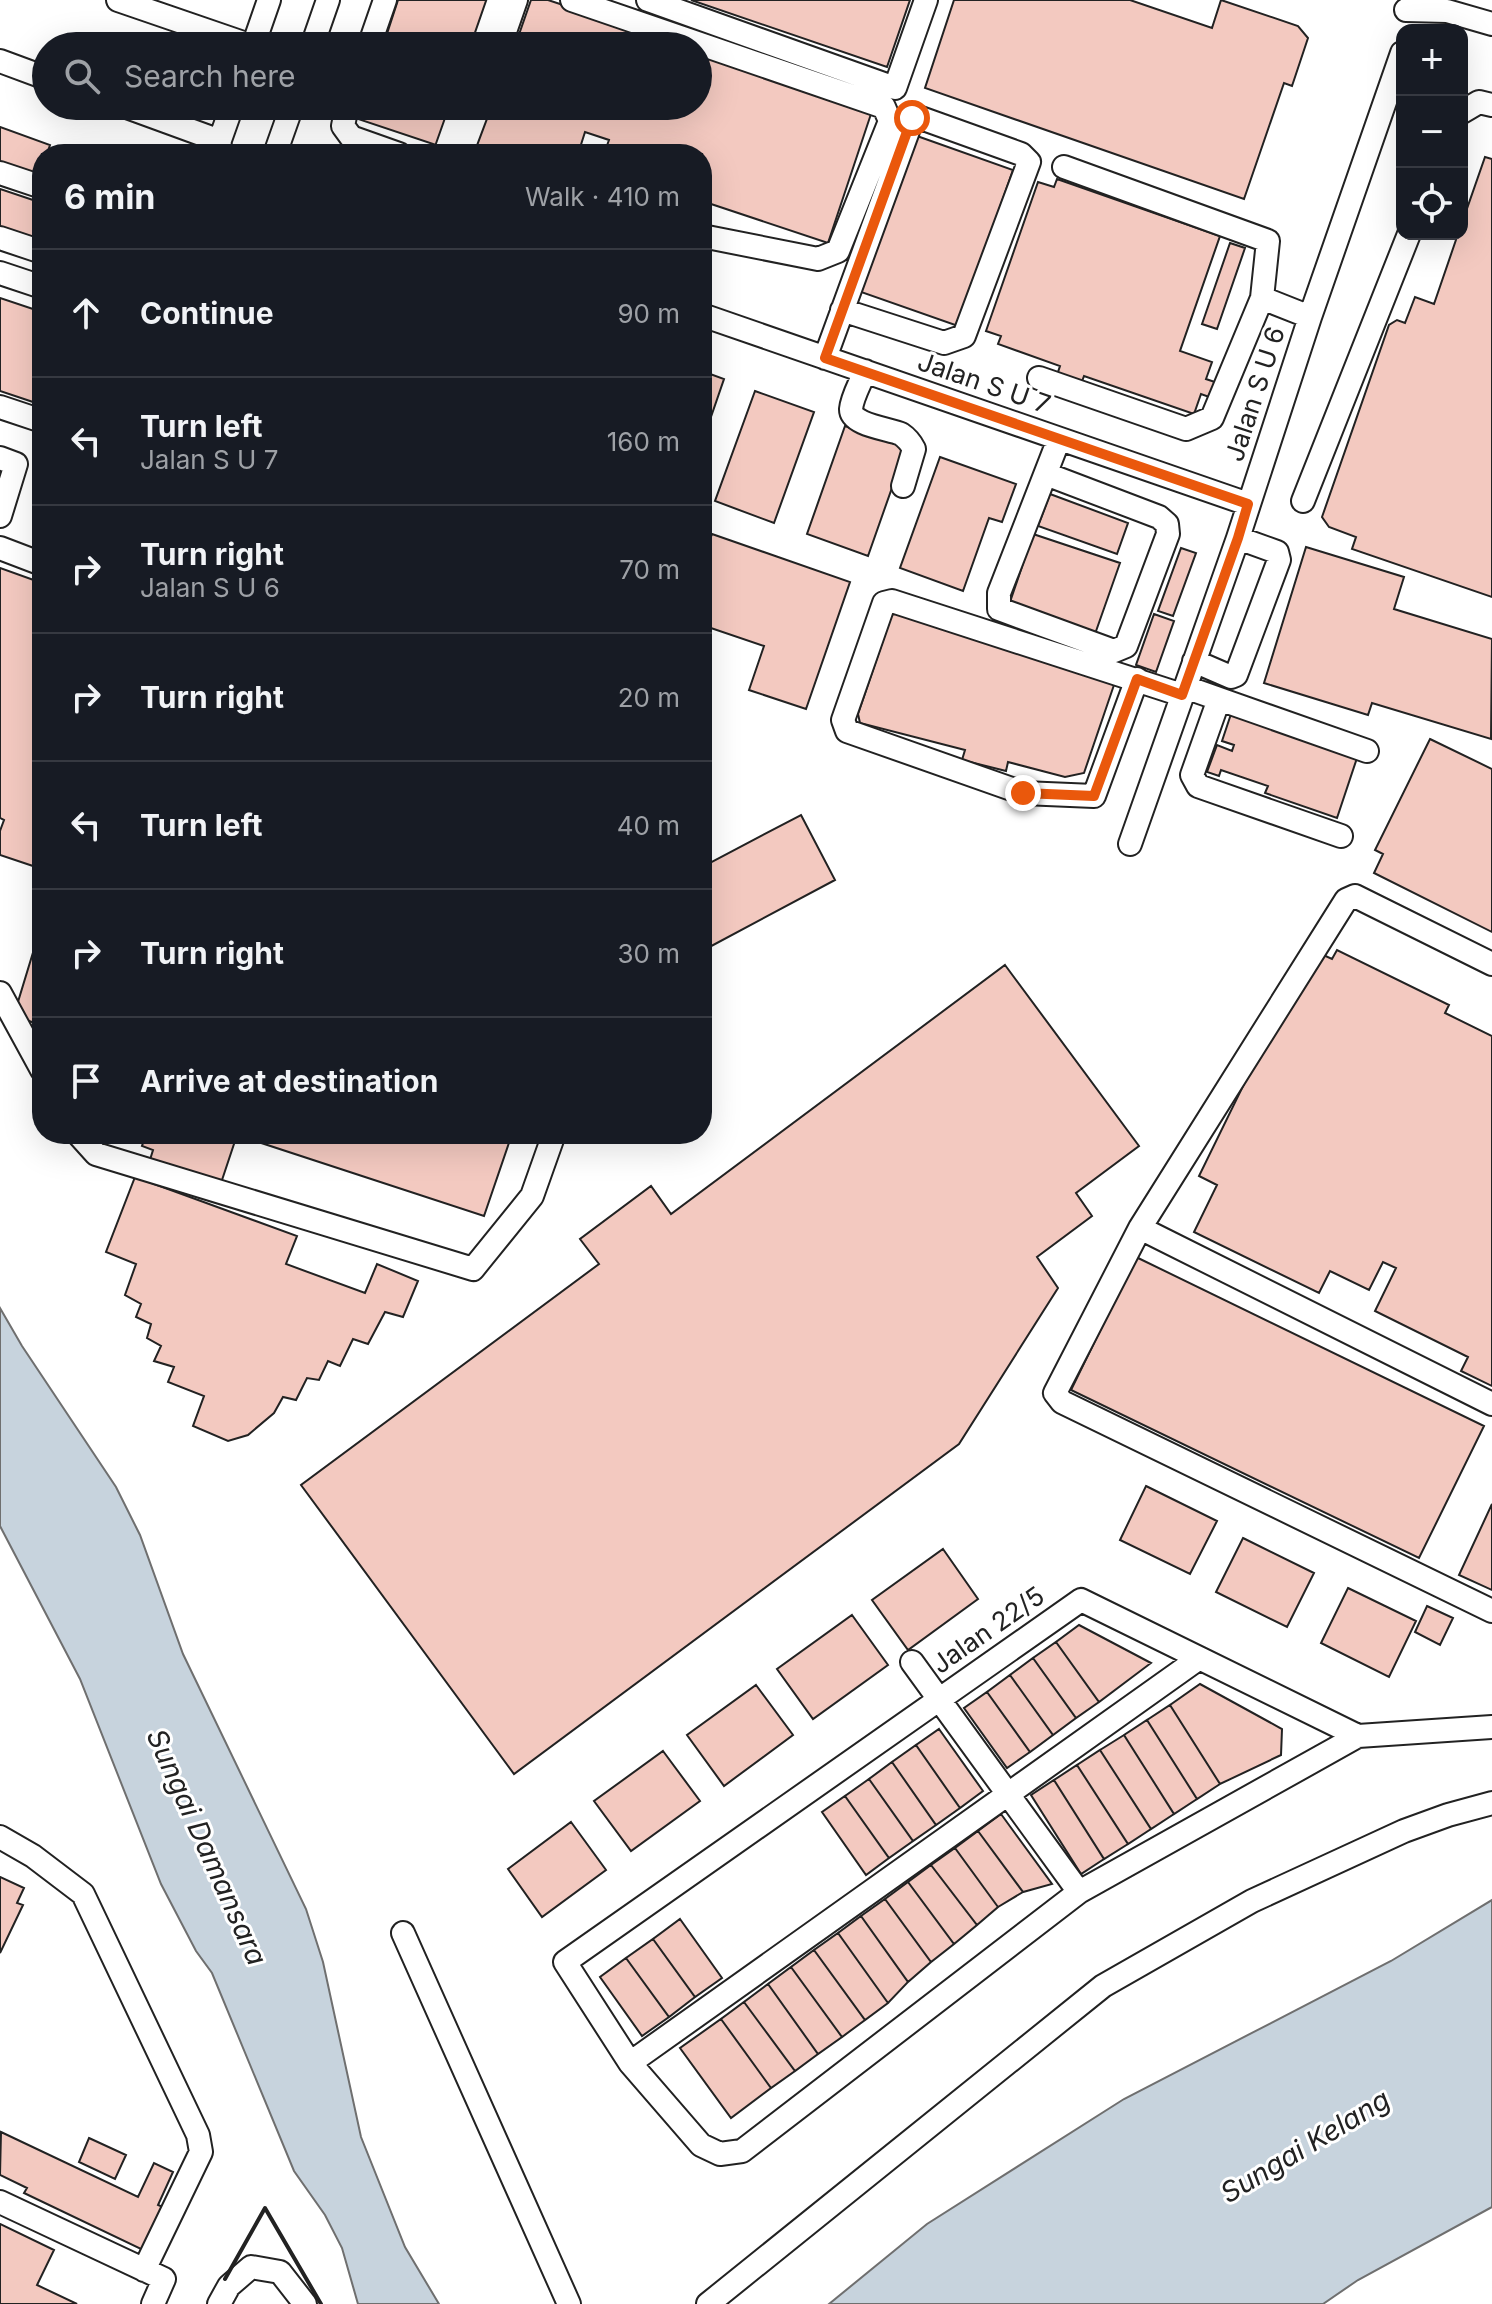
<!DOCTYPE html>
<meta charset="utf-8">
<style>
body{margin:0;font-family:Inter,sans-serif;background:#20242c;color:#f1f3f6}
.controls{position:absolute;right:24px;top:24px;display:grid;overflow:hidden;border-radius:16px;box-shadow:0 8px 32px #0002}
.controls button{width:72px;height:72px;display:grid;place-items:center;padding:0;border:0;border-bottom:2px solid #363941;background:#171b24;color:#f1f3f6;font:40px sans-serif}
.stop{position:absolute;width:24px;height:24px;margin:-18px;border:6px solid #ea580c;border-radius:50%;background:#fff}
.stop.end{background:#ea580c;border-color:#fff;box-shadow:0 2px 8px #0008}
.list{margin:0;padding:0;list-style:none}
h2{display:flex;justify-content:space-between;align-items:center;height:104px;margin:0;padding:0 32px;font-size:34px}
h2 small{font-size:26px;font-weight:400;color:#9ea1a6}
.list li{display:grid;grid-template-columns:52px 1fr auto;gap:24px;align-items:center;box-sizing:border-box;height:128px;padding:0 32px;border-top:2px solid #363941}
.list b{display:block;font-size:30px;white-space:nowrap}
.list p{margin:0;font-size:26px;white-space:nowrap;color:#9ea1a6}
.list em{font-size:26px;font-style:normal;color:#9ea1a6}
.icon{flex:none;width:44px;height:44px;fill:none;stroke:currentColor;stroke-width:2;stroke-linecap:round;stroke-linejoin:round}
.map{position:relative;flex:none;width:1492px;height:2304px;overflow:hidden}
.search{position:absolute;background:#171b24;box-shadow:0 8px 32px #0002;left:32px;top:32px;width:680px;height:88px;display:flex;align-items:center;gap:20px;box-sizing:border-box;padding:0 28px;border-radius:44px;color:#9ea1a6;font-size:30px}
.panel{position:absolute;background:#171b24;box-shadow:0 8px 32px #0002;left:32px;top:144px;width:680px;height:1000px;border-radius:32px}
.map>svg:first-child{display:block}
.water{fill:#c7d3dd;stroke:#6f6f6f;stroke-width:2}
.building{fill:#f3c9c0;stroke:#222;stroke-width:2}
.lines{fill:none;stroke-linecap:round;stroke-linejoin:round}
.minor-casing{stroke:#222;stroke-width:26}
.minor{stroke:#fff;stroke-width:22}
.wall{stroke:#222;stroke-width:4}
.route{stroke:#ea580c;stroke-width:10}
.labels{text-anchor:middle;stroke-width:6;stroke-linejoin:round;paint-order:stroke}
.street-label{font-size:26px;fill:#222;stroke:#fff}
.water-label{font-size:28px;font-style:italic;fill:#222;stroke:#fff}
</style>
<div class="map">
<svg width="1492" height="2304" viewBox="0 0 1492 2304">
<rect width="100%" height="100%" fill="#fff"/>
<path class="water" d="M0,1308L22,1346L116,1487L140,1535L183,1654L306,1909L323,1962L361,2137L405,2247L439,2304H358L342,2248L325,2215L294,2171L212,1973L196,1951L161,1884L80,1679L0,1526Z
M1492,1900V2207L1358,2280L1323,2304H829L927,2224L1124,2099L1391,1961Z"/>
<path class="building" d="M398,0H491L475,46H383Z
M531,0H548L687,46H515Z
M691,0H910L887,67Z
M954,0H1130L1212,28L1221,0L1298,26L1308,38L1292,86L1284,83L1244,199L925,88Z
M698,50L873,108L828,243L702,201V154H604L609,140L585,132L578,154H503L475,145L488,106H698Z
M363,106H455L442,147L358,119Z
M0,127L50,145L47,154H42L40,176L0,162Z
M917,136L1013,170L958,326L861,292Z
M1485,157L1492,159V597L1352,549L1356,537L1329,527L1322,517L1389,325L1397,320L1405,323L1415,297L1434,304L1458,234H1462V223Z
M1057,179L1220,236L1180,351L1212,362L1206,379L1218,383L1212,398L1201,394L1194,414L1084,376L1081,384L1057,375L1060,366L998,344L1001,336L986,331L1038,182L1054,187Z
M0,189L42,203V241L0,227Z
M1230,243L1245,248L1217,329L1202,324Z
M0,298L42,312V405L0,391Z
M702,371L724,379L702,443Z
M755,391L814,412L774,523L715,501Z
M845,426L906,448L868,556L807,534Z
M940,457L1016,484L1002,522L989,518L963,591L900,568Z
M1050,494L1128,523L1117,554L1038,526Z
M712,534L850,582L806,709L749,690L764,646L702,625V561Z
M1033,534L1120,563L1095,634L1009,605Z
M1306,547L1404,577L1394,609L1492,639L1491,739L1372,703L1368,715L1264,683Z
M1181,548L1196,553L1173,616L1158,611Z
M0,568L42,583V869L0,855V831L4,820L0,818Z
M894,608L1115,682L1084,773L1065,777L1008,762L1006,771L962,760L965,750L860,723L858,714Z
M1154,614L1174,621L1156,672L1136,665Z
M1232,711L1358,755L1337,818L1265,793L1268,786L1221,770L1219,776L1207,772L1217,745L1232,751L1234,745L1222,741Z
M1430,739L1492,769V932L1374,873L1383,854L1375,850Z
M801,815L835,880L702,951V867Z
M42,923V1026L14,1015Z
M1310,949L1332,959L1337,950L1449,1005L1445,1013L1492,1036V1386L1461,1371L1468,1357L1375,1311L1396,1268L1383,1262L1369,1290L1330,1271L1319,1293L1194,1232L1217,1185L1199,1176Z
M1005,965L1139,1146L1076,1193L1092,1216L1037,1257L1058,1288L959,1444L514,1774L301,1485L599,1264L580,1239L651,1186L671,1214Z
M146,1134H512L484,1216L237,1135L220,1186L149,1163L153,1150L142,1146Z
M135,1177L297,1236L286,1264L365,1293L377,1264L418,1281L403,1317L385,1312L368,1344L353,1339L340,1366L328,1361L319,1380L307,1378L296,1400L283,1397L274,1413L248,1435L228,1441L193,1426L204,1396L168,1382L174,1367L154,1361L161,1346L147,1338L151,1324L136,1317L141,1304L125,1295L136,1264L106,1252Z
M1136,1257L1484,1426L1419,1558L1071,1390Z
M1146,1486L1217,1521L1190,1574L1120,1540Z
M1492,1504V1590L1459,1575Z
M1243,1538L1314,1573L1287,1627L1216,1592Z
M943,1549L978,1599L908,1650L872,1600Z
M1348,1588L1416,1621L1389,1677L1321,1643Z
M1427,1606L1453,1618L1440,1645L1415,1632Z
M852,1615L888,1665L813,1719L777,1669Z
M1079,1625L1151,1663L1099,1702L1056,1642Z
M1056,1642L1099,1702L1076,1718L1033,1658Z
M1033,1658L1076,1718L1053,1735L1010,1675Z
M1010,1675L1053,1735L1030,1752L987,1692Z
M1200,1684L1282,1729L1281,1755L1220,1784L1170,1705Z
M756,1685L793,1735L724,1786L687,1735Z
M987,1692L1030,1752L1007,1768L964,1708Z
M1170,1705L1220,1784L1197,1799L1147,1720Z
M1147,1720L1197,1799L1174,1814L1124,1735Z
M939,1729L983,1791L960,1808L916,1745Z
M1124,1735L1174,1814L1151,1829L1100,1750Z
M916,1745L960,1808L936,1825L892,1762Z
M1100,1750L1151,1829L1128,1844L1077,1765Z
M663,1751L700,1801L631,1851L594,1801Z
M892,1762L936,1825L913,1841L869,1779Z
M1077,1765L1128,1844L1104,1859L1054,1780Z
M869,1779L913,1841L889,1858L845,1796Z
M1054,1780L1104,1859L1081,1874L1031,1795Z
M845,1796L889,1858L866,1875L822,1812Z
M1001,1814L1052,1884L1023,1892L978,1831Z
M571,1822L606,1870L542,1917L508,1869Z
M978,1831L1023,1892L998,1907L955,1848Z
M955,1848L998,1907L977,1925L931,1865Z
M931,1865L977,1925L954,1944L908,1882Z
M0,1877L24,1888L17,1903L23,1905L0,1953Z
M908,1882L954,1944L931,1962L885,1899Z
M885,1899L931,1962L908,1982L861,1916Z
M861,1916L908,1982L888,2003L838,1933Z
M680,1919L722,1978L695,1997L653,1939Z
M838,1933L888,2003L865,2020L814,1950Z
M653,1939L695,1997L669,2017L626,1958Z
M814,1950L865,2020L842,2037L791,1967Z
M626,1958L669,2017L642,2036L600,1977Z
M791,1967L842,2037L818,2054L768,1984Z
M768,1984L818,2054L795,2071L744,2002Z
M744,2002L795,2071L771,2088L721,2019Z
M721,2019L771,2088L731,2118L680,2048Z
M1,2132L138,2197L154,2163L173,2172L158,2205L163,2207L143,2250L24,2193L27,2188L0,2175Z
M89,2138L126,2155L115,2179L79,2162Z
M0,2224L54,2250L37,2285L77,2304H0Z"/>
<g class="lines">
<defs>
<path id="minor" d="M118,0L252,46
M572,0L884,107L890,121L838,251L818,259L702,236
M648,0L895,88L926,0
M1406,10L1447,11L1492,24
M253,46L269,0
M312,46L328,0
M369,46L385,0
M483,46L499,0
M500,46L516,0
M0,61L46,78
M124,106L220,141
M347,106L343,126L351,137L399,154
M1462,112L1479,102L1492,105
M215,154L232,106
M275,154L292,106
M445,154L462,106
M461,154L479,106
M1064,167L1268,241L1262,298
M0,173L42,187
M0,238L42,252
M0,273L42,287
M702,315L1248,504
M825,358L908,131L912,118L918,117L1021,154L1029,162L964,336L944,343L842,310
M865,371C861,382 852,397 851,409C850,425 890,429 901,434C907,438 911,443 914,449L903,486
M1039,378L1186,429L1212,418L1262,298L1310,317
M0,407L42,421
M0,458L16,464L0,516
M1046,474L1159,517L1167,524L1168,534L1126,646L1114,651L999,609V593L1059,439
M1303,501L1409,234
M0,548L42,564
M1194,661L1231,677L1236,675L1279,560L1277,552L1238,538
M1137,679L1094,796L1023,793L847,731L843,720L884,603L892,601L1182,695
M1185,687L1367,751
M1219,699L1192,775L1198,786L1341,836
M1130,844L1238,538L1310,317L1402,53
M1492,964L1355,896L1346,900L1140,1228L1055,1393L1062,1402L1492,1611
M0,993L42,1070
M78,1134L96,1154L473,1269L532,1196L554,1134
M1140,1228L1492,1404
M912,1662L1079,1892
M1358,1736L1079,1892L742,2151L720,2154L701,2145L630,2063L565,1962L1081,1600L1358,1736L1492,1727
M0,1837L33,1856L83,1894L198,2135L201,2152L144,2270
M403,1933L569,2304
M630,2063L1198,1659
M0,2202L164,2279L153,2304
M219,2304L229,2286L251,2267L280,2272L305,2304
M708,2304L1103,1986L1252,1901L1404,1831L1448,1815L1492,1803"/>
</defs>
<use href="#minor" class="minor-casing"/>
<use href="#minor" class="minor"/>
<path class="wall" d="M225,2279L265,2208L321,2304"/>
</g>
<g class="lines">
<path class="route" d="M912,118L825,358L1248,504L1238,538L1182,695L1137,679L1094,796L1023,793"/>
</g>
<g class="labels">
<g class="street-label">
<text transform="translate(984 383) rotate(19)" y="9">Jalan S U 7</text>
<text transform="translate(1255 394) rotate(-72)" y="9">Jalan S U 6</text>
<text transform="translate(988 1630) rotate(-35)" y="9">Jalan 22/5</text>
</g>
<g class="water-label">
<text transform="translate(207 1847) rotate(66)" y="10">Sungai Damansara</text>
<text transform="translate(1305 2146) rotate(-31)" y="10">Sungai Kelang</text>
</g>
</g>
</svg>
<div class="controls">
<button>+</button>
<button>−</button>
<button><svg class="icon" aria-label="locate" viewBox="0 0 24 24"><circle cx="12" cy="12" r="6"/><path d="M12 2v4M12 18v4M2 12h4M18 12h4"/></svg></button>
</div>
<div class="stop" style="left:912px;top:118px"></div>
<div class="stop end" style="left:1023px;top:793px"></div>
<div class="search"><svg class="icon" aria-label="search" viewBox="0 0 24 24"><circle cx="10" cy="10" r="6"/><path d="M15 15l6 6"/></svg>Search here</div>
<section class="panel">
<h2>6 min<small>Walk · 410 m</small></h2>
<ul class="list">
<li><svg class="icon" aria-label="ahead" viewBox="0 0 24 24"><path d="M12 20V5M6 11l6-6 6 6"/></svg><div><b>Continue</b></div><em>90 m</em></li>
<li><svg class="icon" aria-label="left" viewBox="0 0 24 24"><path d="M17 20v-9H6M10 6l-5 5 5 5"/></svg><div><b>Turn left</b><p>Jalan S U 7</p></div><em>160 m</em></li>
<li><svg class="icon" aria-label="right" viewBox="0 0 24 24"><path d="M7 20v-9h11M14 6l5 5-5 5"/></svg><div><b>Turn right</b><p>Jalan S U 6</p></div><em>70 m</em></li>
<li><svg class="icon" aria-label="right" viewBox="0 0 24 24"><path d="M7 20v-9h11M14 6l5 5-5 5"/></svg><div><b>Turn right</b></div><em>20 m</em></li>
<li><svg class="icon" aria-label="left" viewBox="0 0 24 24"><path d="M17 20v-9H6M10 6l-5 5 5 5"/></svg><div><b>Turn left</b></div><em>40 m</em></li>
<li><svg class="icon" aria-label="right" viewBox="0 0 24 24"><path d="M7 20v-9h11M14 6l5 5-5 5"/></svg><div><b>Turn right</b></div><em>30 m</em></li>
<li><svg class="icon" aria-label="arrive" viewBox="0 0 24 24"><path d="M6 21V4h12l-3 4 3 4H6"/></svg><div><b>Arrive at destination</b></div></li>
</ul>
</section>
</div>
